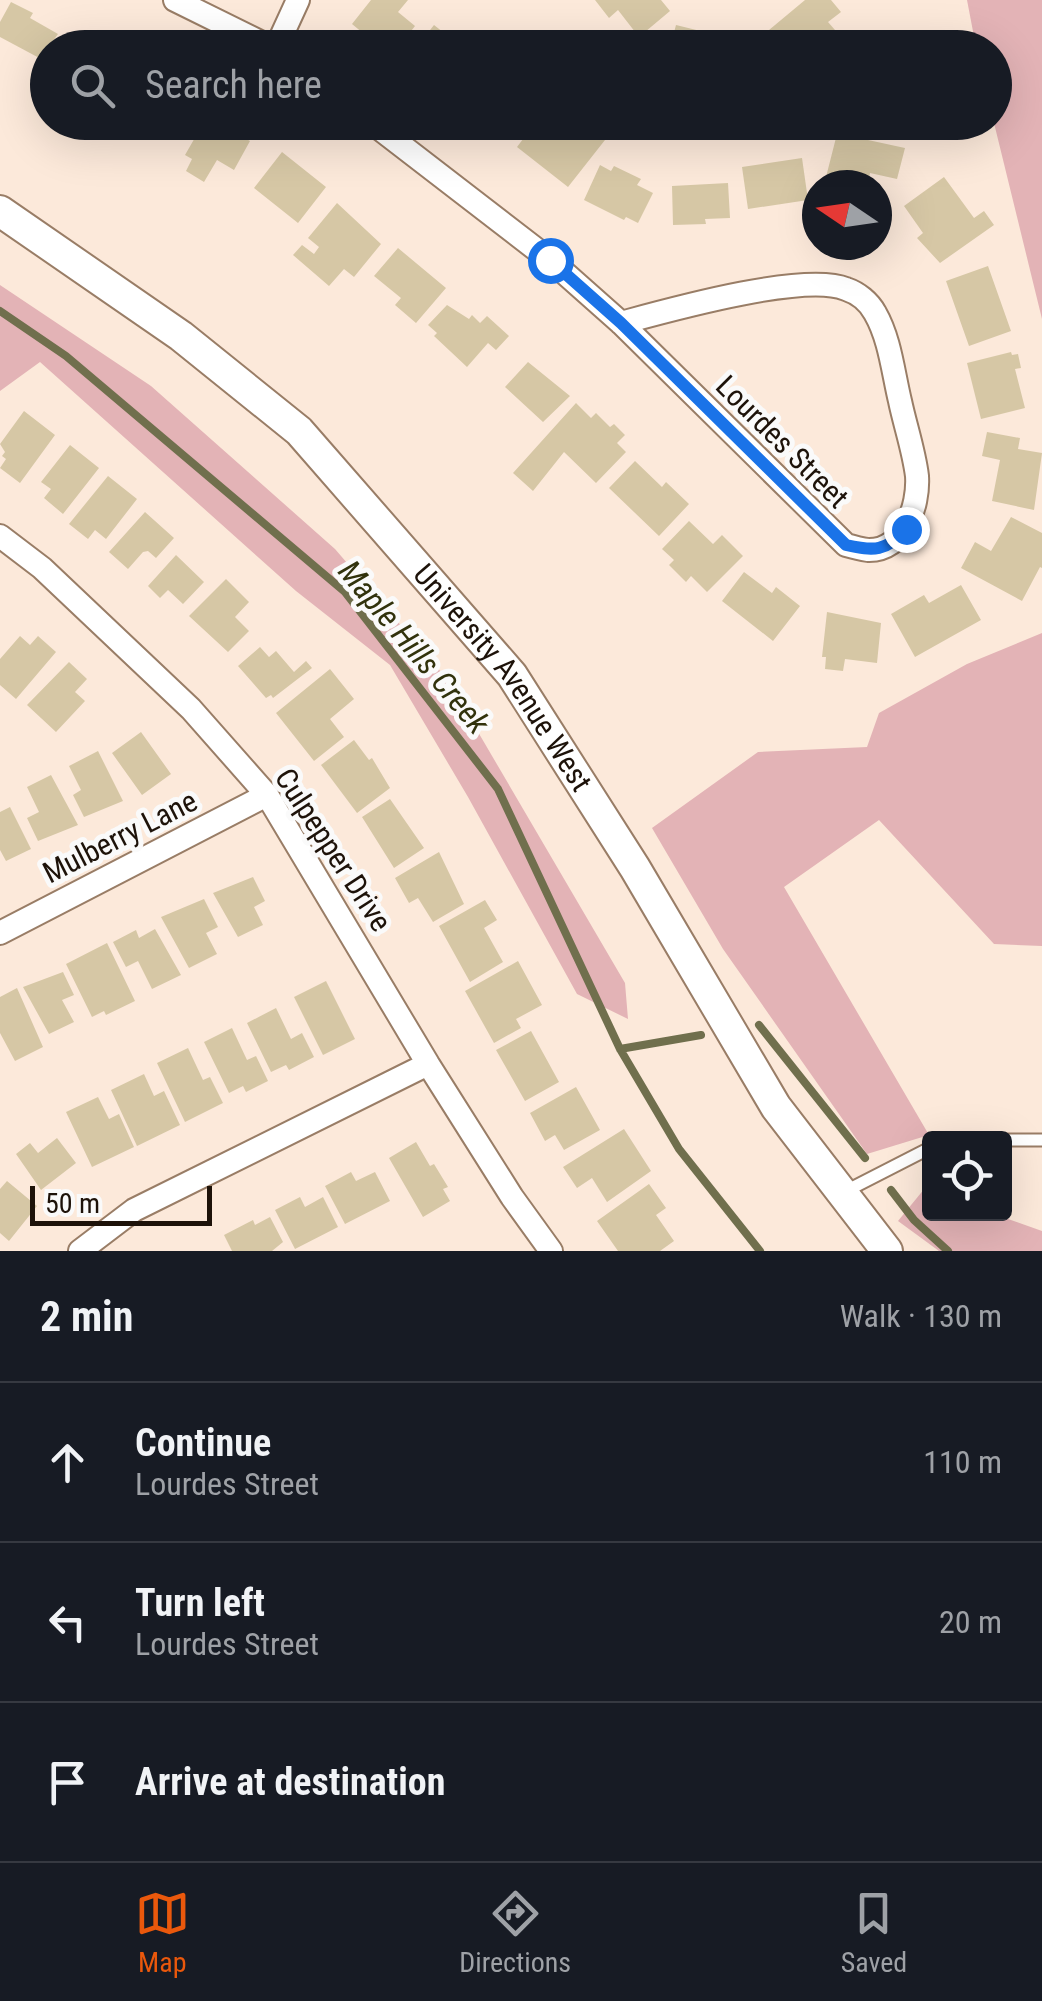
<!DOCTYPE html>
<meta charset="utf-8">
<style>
body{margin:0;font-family:"Roboto Condensed",sans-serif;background:#20242c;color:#f1f3f6}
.controls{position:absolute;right:30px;bottom:30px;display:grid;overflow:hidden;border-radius:10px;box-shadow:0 10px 40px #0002}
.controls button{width:90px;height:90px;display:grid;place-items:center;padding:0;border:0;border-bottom:2px solid #363941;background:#171b24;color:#f1f3f6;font:50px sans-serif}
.compass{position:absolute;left:802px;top:170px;width:90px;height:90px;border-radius:50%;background:#171b24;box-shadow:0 10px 40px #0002;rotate:283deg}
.scale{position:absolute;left:30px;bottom:25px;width:182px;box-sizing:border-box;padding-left:10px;border:5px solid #1d1209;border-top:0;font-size:28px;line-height:35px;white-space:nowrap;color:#1d1209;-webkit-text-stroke:8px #fafafa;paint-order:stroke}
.stop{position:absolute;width:30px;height:30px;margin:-22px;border:8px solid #1a73e8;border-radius:50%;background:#fff}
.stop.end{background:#1a73e8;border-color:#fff;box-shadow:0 2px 10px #0008}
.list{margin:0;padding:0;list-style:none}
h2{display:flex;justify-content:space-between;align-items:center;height:130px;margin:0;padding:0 40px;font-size:42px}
h2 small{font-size:32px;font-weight:400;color:#9ea1a6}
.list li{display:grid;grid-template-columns:65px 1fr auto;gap:30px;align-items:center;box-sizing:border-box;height:160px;padding:0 40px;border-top:2px solid #363941}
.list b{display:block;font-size:38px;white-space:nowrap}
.list p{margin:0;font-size:32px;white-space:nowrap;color:#9ea1a6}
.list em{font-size:32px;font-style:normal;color:#9ea1a6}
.icon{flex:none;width:55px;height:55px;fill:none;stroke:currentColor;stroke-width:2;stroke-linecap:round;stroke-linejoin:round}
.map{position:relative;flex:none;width:1042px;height:1251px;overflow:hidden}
.search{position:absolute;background:#171b24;box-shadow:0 10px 40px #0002;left:30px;right:30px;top:30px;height:110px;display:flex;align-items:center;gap:25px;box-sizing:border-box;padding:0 35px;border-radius:55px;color:#9ea1a6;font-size:38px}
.sheet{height:610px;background:#171b24}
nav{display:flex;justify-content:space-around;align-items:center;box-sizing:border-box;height:140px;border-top:2px solid #363941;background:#171b24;font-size:28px;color:#9ea1a6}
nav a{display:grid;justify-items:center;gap:5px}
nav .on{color:#ea580c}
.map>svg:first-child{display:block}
.green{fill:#e3b3b6}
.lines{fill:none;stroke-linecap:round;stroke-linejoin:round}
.stream{stroke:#706f4d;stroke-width:8}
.building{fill:#d6c7a5}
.lane-casing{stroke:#997d66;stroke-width:15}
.street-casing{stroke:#997d66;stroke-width:26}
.secondary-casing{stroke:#997d66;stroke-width:34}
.lane{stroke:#fff;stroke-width:11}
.street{stroke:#fff;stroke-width:22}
.secondary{stroke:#fff;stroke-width:30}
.route{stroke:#1a73e8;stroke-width:12}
.labels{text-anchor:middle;stroke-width:10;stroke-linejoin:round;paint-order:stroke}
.street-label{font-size:30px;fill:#1d1209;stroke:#fafafa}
.water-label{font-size:32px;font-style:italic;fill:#31320c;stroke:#fafafa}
</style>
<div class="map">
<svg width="1042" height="1251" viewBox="0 0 1042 1251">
<rect width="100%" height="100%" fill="#fce9da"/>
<path class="green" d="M967,0H1042V319L994,123V48L976,47Z
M0,285L151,386L335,549L447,679L625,983L628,1019L577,994L468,797L390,665L296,591L40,362L0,391Z
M1042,633V946L994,944L879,820L784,887L929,1135L867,1154L723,949L652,828L758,752L867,747L879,713L967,664Z
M925,1188L929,1190L930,1214H994L1042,1231V1251H939L898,1221Z"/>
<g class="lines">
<path class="stream" d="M0,311L66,356L345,592L498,789L620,1049L679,1149L760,1251
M759,1025L865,1158
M620,1049L701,1035
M891,1190L914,1220L948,1251"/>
</g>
<path class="building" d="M371,0H408L398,12L415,26L398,48H381L352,24Z
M595,0H661L670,11L639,37L618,10L609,18Z
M805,0H831L841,12L828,22L835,30L813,48H774L763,35Z
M11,2L33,13L30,18L58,34L48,48L43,60L0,37V22Z
M434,25L463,48H416Z
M676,25L749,43L747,48H670Z
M72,32L99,48H63Z
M204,122H239L234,132L250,141L234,170L217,160L204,182L186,171L192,159L185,155Z
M536,122H582L605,140L568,187L517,147Z
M839,126L870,133L868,140L905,148L897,179L870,173L868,185H861L826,177Z
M282,152L326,187L298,223L254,188Z
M802,158L808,200L748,209L742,167Z
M600,165L611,171L614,166L641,179L637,185L653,193L638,223L626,217L624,220L584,200Z
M944,177L974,218L984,211L994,225L940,263L917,238L923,233L904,206Z
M728,183L730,218L705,219L706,224L673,225L672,186Z
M337,203L381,244L354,277L344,269L329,286L293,255L302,245L314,254L319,247L308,238Z
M398,248L446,288L416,323L395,305L401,298L374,276Z
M988,266L1011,331L969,346L946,281Z
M447,305L469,319L472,315L480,323L487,316L509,336L496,350L488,343L467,367L434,336L437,333L428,325Z
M1011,352L1012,355L1018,354L1021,368L1015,369L1025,408L981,419L967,363Z
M528,362L570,396L543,422L505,387Z
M576,403L591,418L596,413L610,427L614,424L625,435L617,443L626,452L596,483L564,452L533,491L513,473Z
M24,411L55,435L20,483L0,468L6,459L2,456L5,452L0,444Z
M987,432L1020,438L1018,449L1042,453L1034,510L992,501L1000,460L982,456Z
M70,445L99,468L63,514L44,498L51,489L41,482Z
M635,461L662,487L666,482L689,504L659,536L609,488Z
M108,476L137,499L106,539L95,530L88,539L69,524Z
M145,512L174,538L156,558L148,551L143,552L128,569L109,552Z
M1011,517L1042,533V568L1040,567L1022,601L961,568L975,542L991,551Z
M689,521L713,544L722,535L743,556L707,592L691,576L686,582L669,565L674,560L662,549Z
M176,555L204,582L183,604L168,590L160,598L148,586Z
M744,572L772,593L776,587L800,606L773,641L722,601Z
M226,579L249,602L235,617L249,631L228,652L189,616Z
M961,585L981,620L915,657L891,614L924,595L929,603Z
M827,612L881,623L877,663L845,659L843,671L825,669L826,657H822Z
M20,636L30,645L38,636L56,652L16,699L0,685V659Z
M260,647L269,657L276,651L294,672L306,661L312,668L273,698L271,695L266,698L238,666Z
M69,662L87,679L75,692L85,701L56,732L27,705Z
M330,669L354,699L330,719L344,737L314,761L276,713Z
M141,732L171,774L142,795L112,753Z
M354,740L369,760L372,758L390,788L357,813L321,765Z
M98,751L123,801L84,817L73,795L81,790L69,766Z
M51,775L78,825L38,841L27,818L39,812L27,787Z
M390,799L424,848L394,868L362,817Z
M10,807L31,849L6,861L0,850V812Z
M439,852L464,904L433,922L418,898L409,903L395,878Z
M253,877L265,901L254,907L263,925L238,937L213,893Z
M204,899L218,927L206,933L217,954L189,968L161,917Z
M485,900L497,920L484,928L503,962L470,982L439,926Z
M155,929L181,975L152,989L138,961L126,967L113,942L136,930L139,938Z
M107,943L135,1001L106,1015L104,1011L92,1017L66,964Z
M518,961L542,1005L516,1019L521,1028L494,1043L465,991Z
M63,972L74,995L62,1000L74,1022L49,1034L23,987Z
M326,981L355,1039L323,1055L294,997Z
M17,988L43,1047L15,1061L0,1033V997Z
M276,1008L291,1039L302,1033L314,1057L289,1070L286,1065L271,1072L247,1023Z
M232,1028L247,1060L256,1056L268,1081L246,1092L243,1086L229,1093L204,1042Z
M531,1031L559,1082L525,1101L496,1050Z
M188,1048L203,1080L210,1077L223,1103L185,1122L157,1063Z
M144,1074L154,1096L164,1091L180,1125L137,1146L111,1090Z
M576,1087L600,1130L564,1150L555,1135L545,1141L530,1113Z
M98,1097L109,1119L119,1114L134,1147L92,1167L66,1112Z
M624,1129L651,1171L607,1202L592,1178L577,1188L563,1167Z
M57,1138L76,1163L41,1190L16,1154L30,1143L38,1153Z
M416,1142L430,1166L434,1164L448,1187L443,1189L450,1201L423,1217L389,1158Z
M351,1172L356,1181L375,1172L390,1201L345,1224L325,1186Z
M7,1181L37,1206L9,1241L0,1233V1189Z
M649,1184L666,1208L656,1215L674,1241L660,1251H618L597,1221Z
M300,1197L305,1207L323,1197L338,1227L295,1249L275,1210Z
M270,1217L283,1242L272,1251H232L224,1235L253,1220L255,1225Z"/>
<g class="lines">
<defs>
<path id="lane" d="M1004,1140H1042
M846,1191L930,1148"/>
<path id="street" d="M175,0L272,48
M276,48L298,0
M371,122L550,260L621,323L846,545C853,547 861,549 868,550C904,551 919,506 917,476C914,451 905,425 900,401C893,372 890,339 875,313C869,302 858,293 846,289C804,272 669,310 621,323
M0,536L42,568L191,709L267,795L428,1064L512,1197L551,1251
M0,933L267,795
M80,1251L134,1210L428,1064"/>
<g id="secondary">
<path id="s1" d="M0,211L181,336L299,431L512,675L635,868L776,1107L887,1251"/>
</g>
</defs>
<use href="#lane" class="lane-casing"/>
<use href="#street" class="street-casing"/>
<use href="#secondary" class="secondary-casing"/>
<use href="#lane" class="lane"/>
<use href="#street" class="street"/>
<use href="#secondary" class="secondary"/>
</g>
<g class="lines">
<path class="route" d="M550,260L621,323L846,545C874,551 886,552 906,529"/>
</g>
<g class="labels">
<g class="street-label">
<text transform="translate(782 442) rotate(45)" y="10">Lourdes Street</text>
<text dy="10" stroke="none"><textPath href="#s1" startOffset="692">University Avenue West</textPath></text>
<text transform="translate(120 837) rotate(-27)" y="10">Mulberry Lane</text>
<text transform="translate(333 850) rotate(57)" y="10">Culpepper Drive</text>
</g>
<g class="water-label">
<text transform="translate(414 647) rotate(50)" y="11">Maple Hills Creek</text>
</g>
</g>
</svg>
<div class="controls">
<button><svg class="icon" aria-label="locate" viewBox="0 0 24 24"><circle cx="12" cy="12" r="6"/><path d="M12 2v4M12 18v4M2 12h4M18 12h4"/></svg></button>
</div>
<svg class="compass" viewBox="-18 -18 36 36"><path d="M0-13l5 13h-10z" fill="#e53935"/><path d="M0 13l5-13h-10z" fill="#9ea1a6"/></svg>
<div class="scale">50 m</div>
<div class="stop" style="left:550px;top:260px"></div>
<div class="stop end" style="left:906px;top:529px"></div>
<div class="search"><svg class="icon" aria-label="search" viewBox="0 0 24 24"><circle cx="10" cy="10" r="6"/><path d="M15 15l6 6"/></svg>Search here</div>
</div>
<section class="sheet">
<h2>2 min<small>Walk · 130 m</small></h2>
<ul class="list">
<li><svg class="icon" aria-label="ahead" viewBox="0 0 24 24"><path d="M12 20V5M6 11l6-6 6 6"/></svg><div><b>Continue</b><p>Lourdes Street</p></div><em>110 m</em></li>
<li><svg class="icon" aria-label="left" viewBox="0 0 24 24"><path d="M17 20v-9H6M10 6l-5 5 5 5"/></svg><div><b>Turn left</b><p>Lourdes Street</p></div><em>20 m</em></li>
<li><svg class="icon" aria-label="arrive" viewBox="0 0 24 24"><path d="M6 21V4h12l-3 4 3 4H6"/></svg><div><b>Arrive at destination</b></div></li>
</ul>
</section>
<nav>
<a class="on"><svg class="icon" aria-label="map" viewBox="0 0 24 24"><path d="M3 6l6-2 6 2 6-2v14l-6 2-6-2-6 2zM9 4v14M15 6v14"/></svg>Map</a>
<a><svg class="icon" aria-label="directions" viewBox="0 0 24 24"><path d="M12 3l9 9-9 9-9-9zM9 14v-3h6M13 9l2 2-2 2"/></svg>Directions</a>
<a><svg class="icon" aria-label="saved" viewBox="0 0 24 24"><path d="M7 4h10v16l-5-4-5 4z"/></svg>Saved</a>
</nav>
